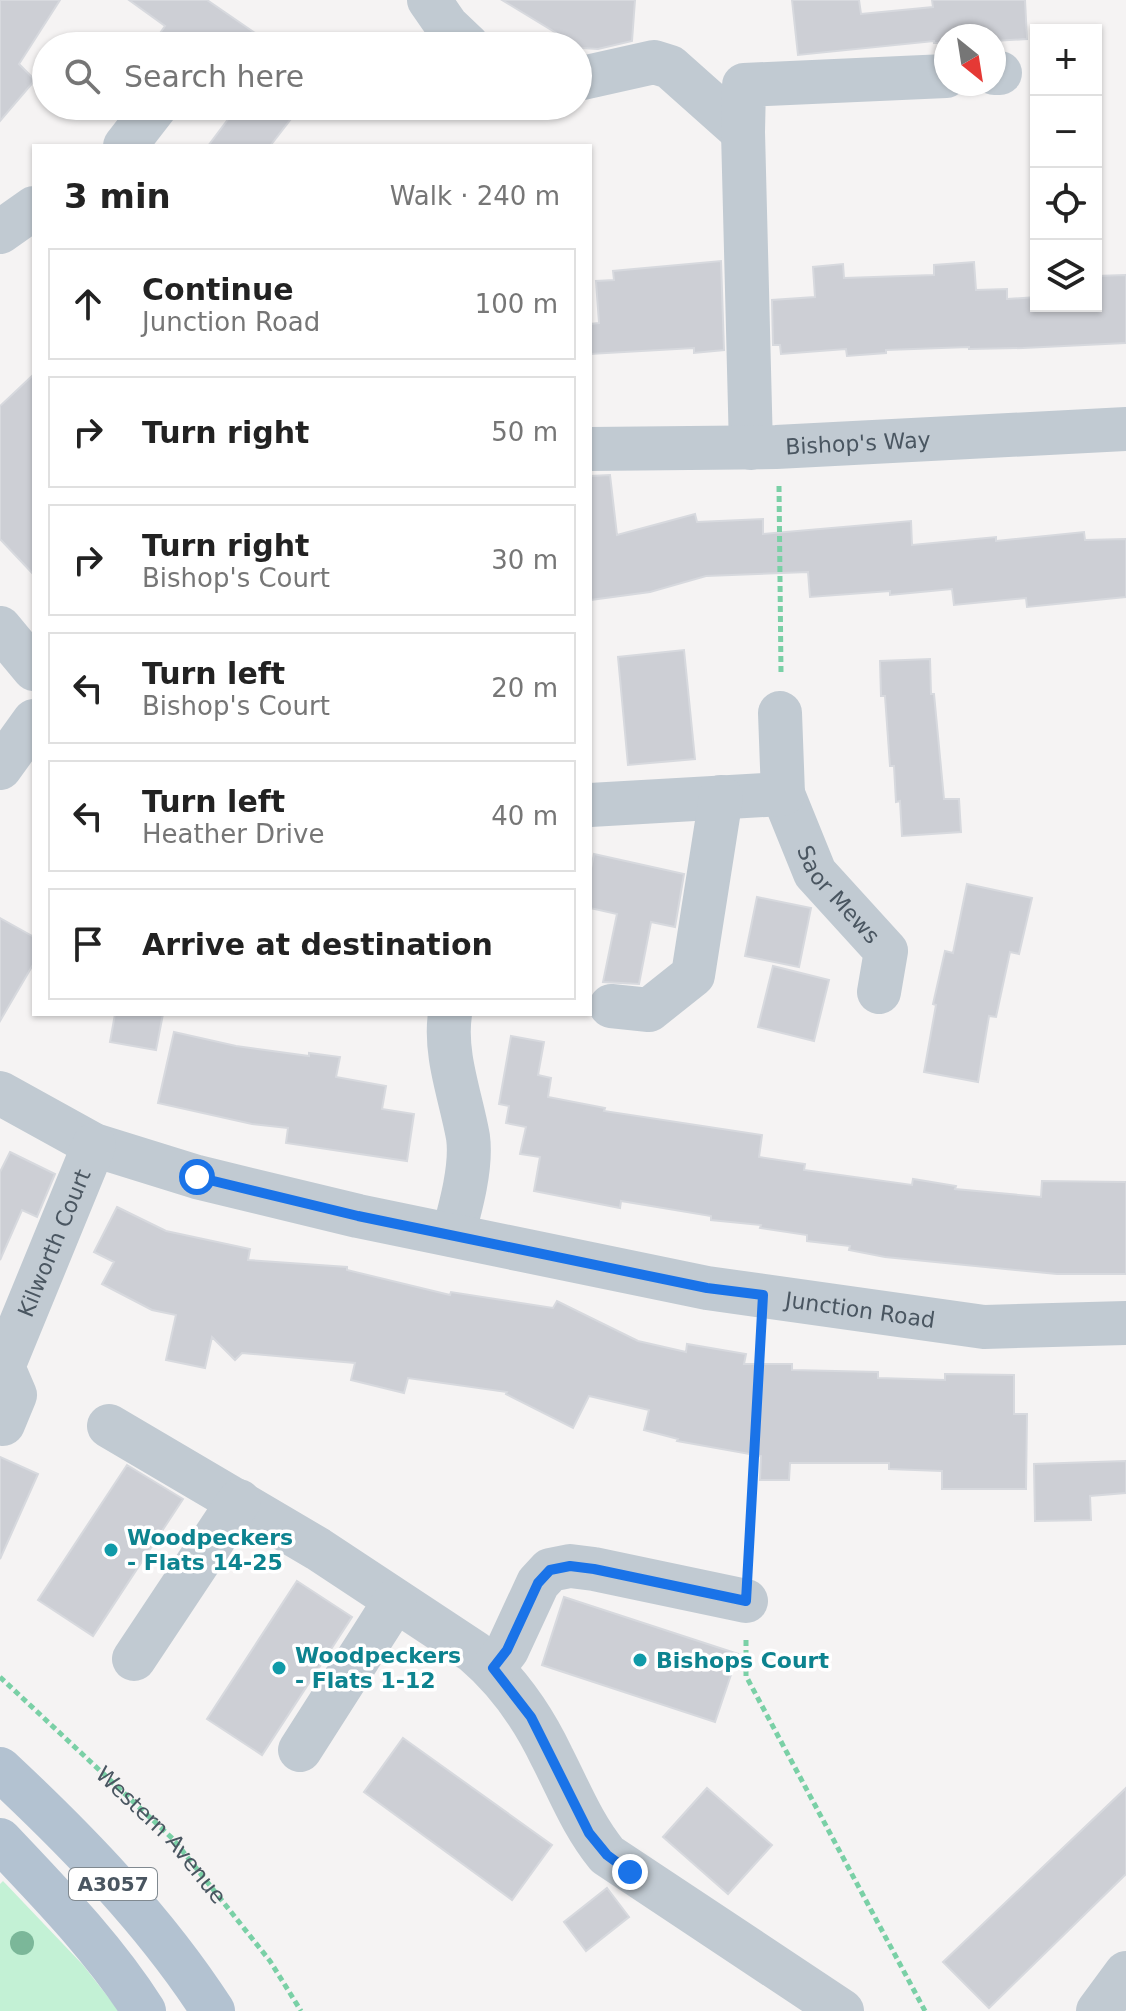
<!DOCTYPE html>
<meta charset="utf-8">
<style>
body{margin:0;font-family:"DejaVu Sans",sans-serif;background:#f6f6f6;color:#222}
.controls{position:absolute;right:24px;top:24px;display:grid;overflow:hidden;border-radius:0px;box-shadow:0 2px 6px #0004}
.controls button{width:72px;height:72px;display:grid;place-items:center;padding:0;border:0;border-bottom:2px solid #e0e0e0;background:#fff;color:#222;font:40px sans-serif}
.compass{position:absolute;left:934px;top:24px;width:72px;height:72px;border-radius:50%;background:#fff;box-shadow:0 2px 6px #0004;rotate:150deg}
.stop{position:absolute;width:24px;height:24px;margin:-18px;border:6px solid #1a73e8;border-radius:50%;background:#fff}
.stop.end{background:#1a73e8;border-color:#fff;box-shadow:0 2px 8px #0008}
.list{margin:0;padding:0;list-style:none}
h2{display:flex;justify-content:space-between;align-items:center;height:104px;margin:0;padding:0 32px;font-size:34px}
h2 small{font-size:26px;font-weight:400;color:#767676}
.list li{display:grid;grid-template-columns:52px 1fr auto;gap:24px;align-items:center;box-sizing:border-box;height:112px;margin:0 16px 16px;padding:0 16px;border:2px solid #e0e0e0;border-radius:0px}
.list b{display:block;font-size:30px;white-space:nowrap}
.list p{margin:0;font-size:26px;white-space:nowrap;color:#767676}
.list em{font-size:26px;font-style:normal;color:#767676}
.icon{flex:none;width:44px;height:44px;fill:none;stroke:currentColor;stroke-width:2;stroke-linecap:round;stroke-linejoin:round}
.map{position:relative;flex:none;width:1126px;height:2011px;overflow:hidden}
.search{position:absolute;background:#fff;box-shadow:0 2px 6px #0004;left:32px;top:32px;width:560px;height:88px;display:flex;align-items:center;gap:20px;box-sizing:border-box;padding:0 28px;border-radius:44px;color:#767676;font-size:30px}
.panel{position:absolute;background:#fff;box-shadow:0 2px 6px #0004;left:32px;top:144px;width:560px;height:872px;border-radius:0px}
.map>svg:first-child{display:block}
.green{fill:#c3f1d5}
.building{fill:#cdcfd5;stroke:#d7d9de;stroke-width:2}
.lines{fill:none;stroke-linecap:round;stroke-linejoin:round}
.path{stroke:#7ad0a6;stroke-width:5;stroke-dasharray:6 4;stroke-linecap:butt}
.minor{stroke:#c1cad2;stroke-width:44}
.major{stroke:#b3c2d1;stroke-width:44}
.tree{fill:#7bb799}
.route{stroke:#1a73e8;stroke-width:10}
.culture-dot{fill:#0f9aa8;stroke:#fff;stroke-width:3}
.labels{text-anchor:middle;stroke-width:7;stroke-linejoin:round;paint-order:stroke}
.shield{fill:#fff;stroke:#808990;stroke-width:2}
.shield-label{font-size:20px;font-weight:bold;fill:#4a5661}
.street-label{font-size:22px;fill:#4a5661;stroke:#fff}
.culture-label{font-size:22px;font-weight:bold;fill:#0d838f;stroke:#fff;text-anchor:start}
</style>
<div class="map">
<svg width="1126" height="2011" viewBox="0 0 1126 2011">
<rect width="100%" height="100%" fill="#f5f3f3"/>
<path class="green" d="M3,1881L83,1965L119,2011H0V1884Z"/>
<path class="building" d="M0,0H60L19,64L35,80L0,121Z
M129,0H207L274,46H151L165,26Z
M502,0H635L632,41L598,49L581,48Z
M792,0H859L861,14L933,7L932,0H1025L1027,39L994,41V36H946V43H934V41L798,55Z
M238,106H301L270,146H208Z
M721,261L724,350L694,353V348L590,354V324L599,323L596,281L614,280L613,271Z
M974,262L976,290L1007,289V299L1036,297V306H1096V276L1126,275V343L1023,348L969,349V347L886,350V353L847,356L846,349L781,354L780,345H773L772,300L815,297L813,267L843,264L844,278L934,275V265Z
M34,374V575L0,539V406Z
M610,475L617,535L695,514L697,522L763,519V534L911,521L912,545L996,537V541L1084,532L1085,540L1126,539V597L1027,607L1026,598L954,605L952,589L890,595V591L810,597L808,572L706,576L650,592L590,600V476Z
M684,650L695,759L628,765L618,657Z
M930,659L931,694H934L944,799H959L961,832L902,836L900,801L896,802L894,766H890L885,696H881L880,661Z
M594,854L684,874L675,927L651,922L639,984L603,982L617,914L590,908V873Z
M967,884L1032,898L1019,954L1010,952L996,1017L989,1016L978,1082L924,1072L936,1005L933,1004L945,951L953,953Z
M757,897L811,908L799,967L745,956Z
M0,918L34,937V963L0,1021Z
M773,966L829,980L814,1041L758,1027Z
M115,1014H163L156,1050L110,1042Z
M174,1032L236,1046L309,1056V1053L340,1057L336,1077L386,1086L382,1109L414,1114L407,1161L286,1143L288,1128L252,1124L158,1103Z
M511,1036L544,1042L538,1075L551,1078L548,1097L605,1108L604,1111L762,1135L759,1157L805,1164L804,1170L912,1185L913,1179L956,1186L955,1189L1041,1197L1042,1181L1126,1182V1274H1057L885,1257L849,1250L850,1246L807,1241V1235L760,1228L761,1225L711,1220V1216L621,1201L620,1208L534,1191L540,1157L520,1154L526,1127L506,1123L509,1106L499,1104Z
M10,1152L55,1174L37,1217L22,1210L0,1260V1172Z
M117,1207L166,1231L250,1249L248,1260L347,1267V1270L450,1295L451,1292L553,1308L557,1301L638,1341L686,1352L687,1344L746,1354L744,1364H792V1370L878,1372V1378L945,1380V1374L1014,1375V1414H1027L1026,1489H942V1471L889,1469V1463H790L789,1480H760L761,1456L677,1441L678,1439L644,1430L649,1410L589,1396L573,1428L506,1394L507,1392L408,1378L404,1393L351,1380L355,1363L242,1353L235,1360L212,1337L205,1368L166,1360L176,1315L152,1310L102,1284L114,1262L94,1252Z
M0,1457L38,1474L0,1559Z
M1126,1461V1493L1090,1496L1091,1520L1035,1521L1034,1464Z
M127,1465L183,1499L93,1636L38,1600Z
M297,1581L352,1617L262,1755L207,1719Z
M564,1597L738,1654L715,1722L542,1665Z
M403,1738L552,1845L512,1900L364,1792Z
M707,1788L772,1845L728,1894L663,1837Z
M1126,1788V1874L989,2008L943,1962Z
M607,1888L629,1917L586,1951L564,1922Z"/>
<g class="lines">
<g class="path">
<path d="M779,486L781,672"/>
<path d="M748,1562L761,1336"/>
<path d="M746,1640V1676L925,2011"/>
<path id="s1" d="M0,1677L173,1839L270,1961L301,2011"/>
</g>
<g class="minor">
<path d="M429,0L447,26L468,46"/>
<path d="M994,73H1000"/>
<path d="M578,79L654,62L670,67L743,132"/>
<path d="M125,146L156,106"/>
<path d="M0,232L34,208"/>
<path d="M751,448L743,132L744,85L946,76"/>
<path id="s2" d="M590,449L776,447L1126,429"/>
<path d="M0,628L34,669"/>
<path d="M0,768L34,721"/>
<path id="s3" d="M783,794L815,873L886,951L879,992"/>
<path d="M590,805L783,794L780,713"/>
<path d="M611,1006L649,1010L693,975L721,797"/>
<path d="M450,1014C444,1055 461,1097 468,1137C472,1166 461,1206 453,1235"/>
<path id="s4" d="M0,1093L94,1145L197,1177L358,1216L707,1288L984,1327L1126,1323"/>
<path id="s5" d="M3,1424L15,1395L3,1367L94,1145"/>
<path d="M109,1426L318,1549L474,1652C508,1681 533,1717 552,1757C570,1792 582,1824 607,1855L842,2011"/>
<path d="M134,1659L239,1501"/>
<path d="M493,1668L507,1650L538,1583L550,1570L570,1566L594,1569L746,1601"/>
<path d="M300,1750L395,1601"/>
<path d="M1098,2011L1126,1973"/>
</g>
<path class="major" d="M0,1769C78,1842 155,1921 213,2011
M0,1840C51,1894 104,1948 144,2011"/>
</g>
<circle class="tree" cx="22" cy="1943" r="12"/>
<g class="lines">
<path class="route" d="M197,1177L358,1216L707,1288L763,1295L746,1601L594,1569L570,1566L550,1570L538,1583L507,1650L493,1668L531,1717L589,1833L607,1855L630,1872"/>
</g>
<g class="culture-dot">
<circle cx="111" cy="1550" r="8"/>
<circle cx="640" cy="1660" r="8"/>
<circle cx="279" cy="1668" r="8"/>
</g>
<g class="labels">
<rect class="shield" x="69" y="1868" width="88" height="32" rx="6"/>
<g class="shield-label">
<text x="113" y="1891">A3057</text>
</g>
<g class="street-label">
<text dy="8" stroke="none"><textPath href="#s2" startOffset="268">Bishop's Way</textPath></text>
<text dy="8" stroke="none"><textPath href="#s3" startOffset="116">Saor Mews</textPath></text>
<text dy="8" stroke="none"><textPath href="#s5" startOffset="196">Kilworth Court</textPath></text>
<text dy="8" stroke="none"><textPath href="#s4" startOffset="892">Junction Road</textPath></text>
<text dy="8" stroke="none"><textPath href="#s1" startOffset="226">Western Avenue</textPath></text>
</g>
<g class="culture-label">
<text x="127" y="1545">Woodpeckers<tspan x="127" dy="25">- Flats 14-25</tspan></text>
<text x="295" y="1663">Woodpeckers<tspan x="295" dy="25">- Flats 1-12</tspan></text>
<text x="656" y="1668">Bishops Court</text>
</g>
</g>
</svg>
<div class="controls">
<button>+</button>
<button>−</button>
<button><svg class="icon" aria-label="locate" viewBox="0 0 24 24"><circle cx="12" cy="12" r="6"/><path d="M12 2v4M12 18v4M2 12h4M18 12h4"/></svg></button>
<button><svg class="icon" aria-label="layers" viewBox="0 0 24 24"><path d="M12 4l9 5-9 5-9-5zM3 14l9 5 9-5"/></svg></button>
</div>
<svg class="compass" viewBox="-18 -18 36 36"><path d="M0-13l5 13h-10z" fill="#e53935"/><path d="M0 13l5-13h-10z" fill="#767676"/></svg>
<div class="stop" style="left:197px;top:1177px"></div>
<div class="stop end" style="left:630px;top:1872px"></div>
<div class="search"><svg class="icon" aria-label="search" viewBox="0 0 24 24"><circle cx="10" cy="10" r="6"/><path d="M15 15l6 6"/></svg>Search here</div>
<section class="panel">
<h2>3 min<small>Walk · 240 m</small></h2>
<ul class="list">
<li><svg class="icon" aria-label="ahead" viewBox="0 0 24 24"><path d="M12 20V5M6 11l6-6 6 6"/></svg><div><b>Continue</b><p>Junction Road</p></div><em>100 m</em></li>
<li><svg class="icon" aria-label="right" viewBox="0 0 24 24"><path d="M7 20v-9h11M14 6l5 5-5 5"/></svg><div><b>Turn right</b></div><em>50 m</em></li>
<li><svg class="icon" aria-label="right" viewBox="0 0 24 24"><path d="M7 20v-9h11M14 6l5 5-5 5"/></svg><div><b>Turn right</b><p>Bishop's Court</p></div><em>30 m</em></li>
<li><svg class="icon" aria-label="left" viewBox="0 0 24 24"><path d="M17 20v-9H6M10 6l-5 5 5 5"/></svg><div><b>Turn left</b><p>Bishop's Court</p></div><em>20 m</em></li>
<li><svg class="icon" aria-label="left" viewBox="0 0 24 24"><path d="M17 20v-9H6M10 6l-5 5 5 5"/></svg><div><b>Turn left</b><p>Heather Drive</p></div><em>40 m</em></li>
<li><svg class="icon" aria-label="arrive" viewBox="0 0 24 24"><path d="M6 21V4h12l-3 4 3 4H6"/></svg><div><b>Arrive at destination</b></div></li>
</ul>
</section>
</div>
